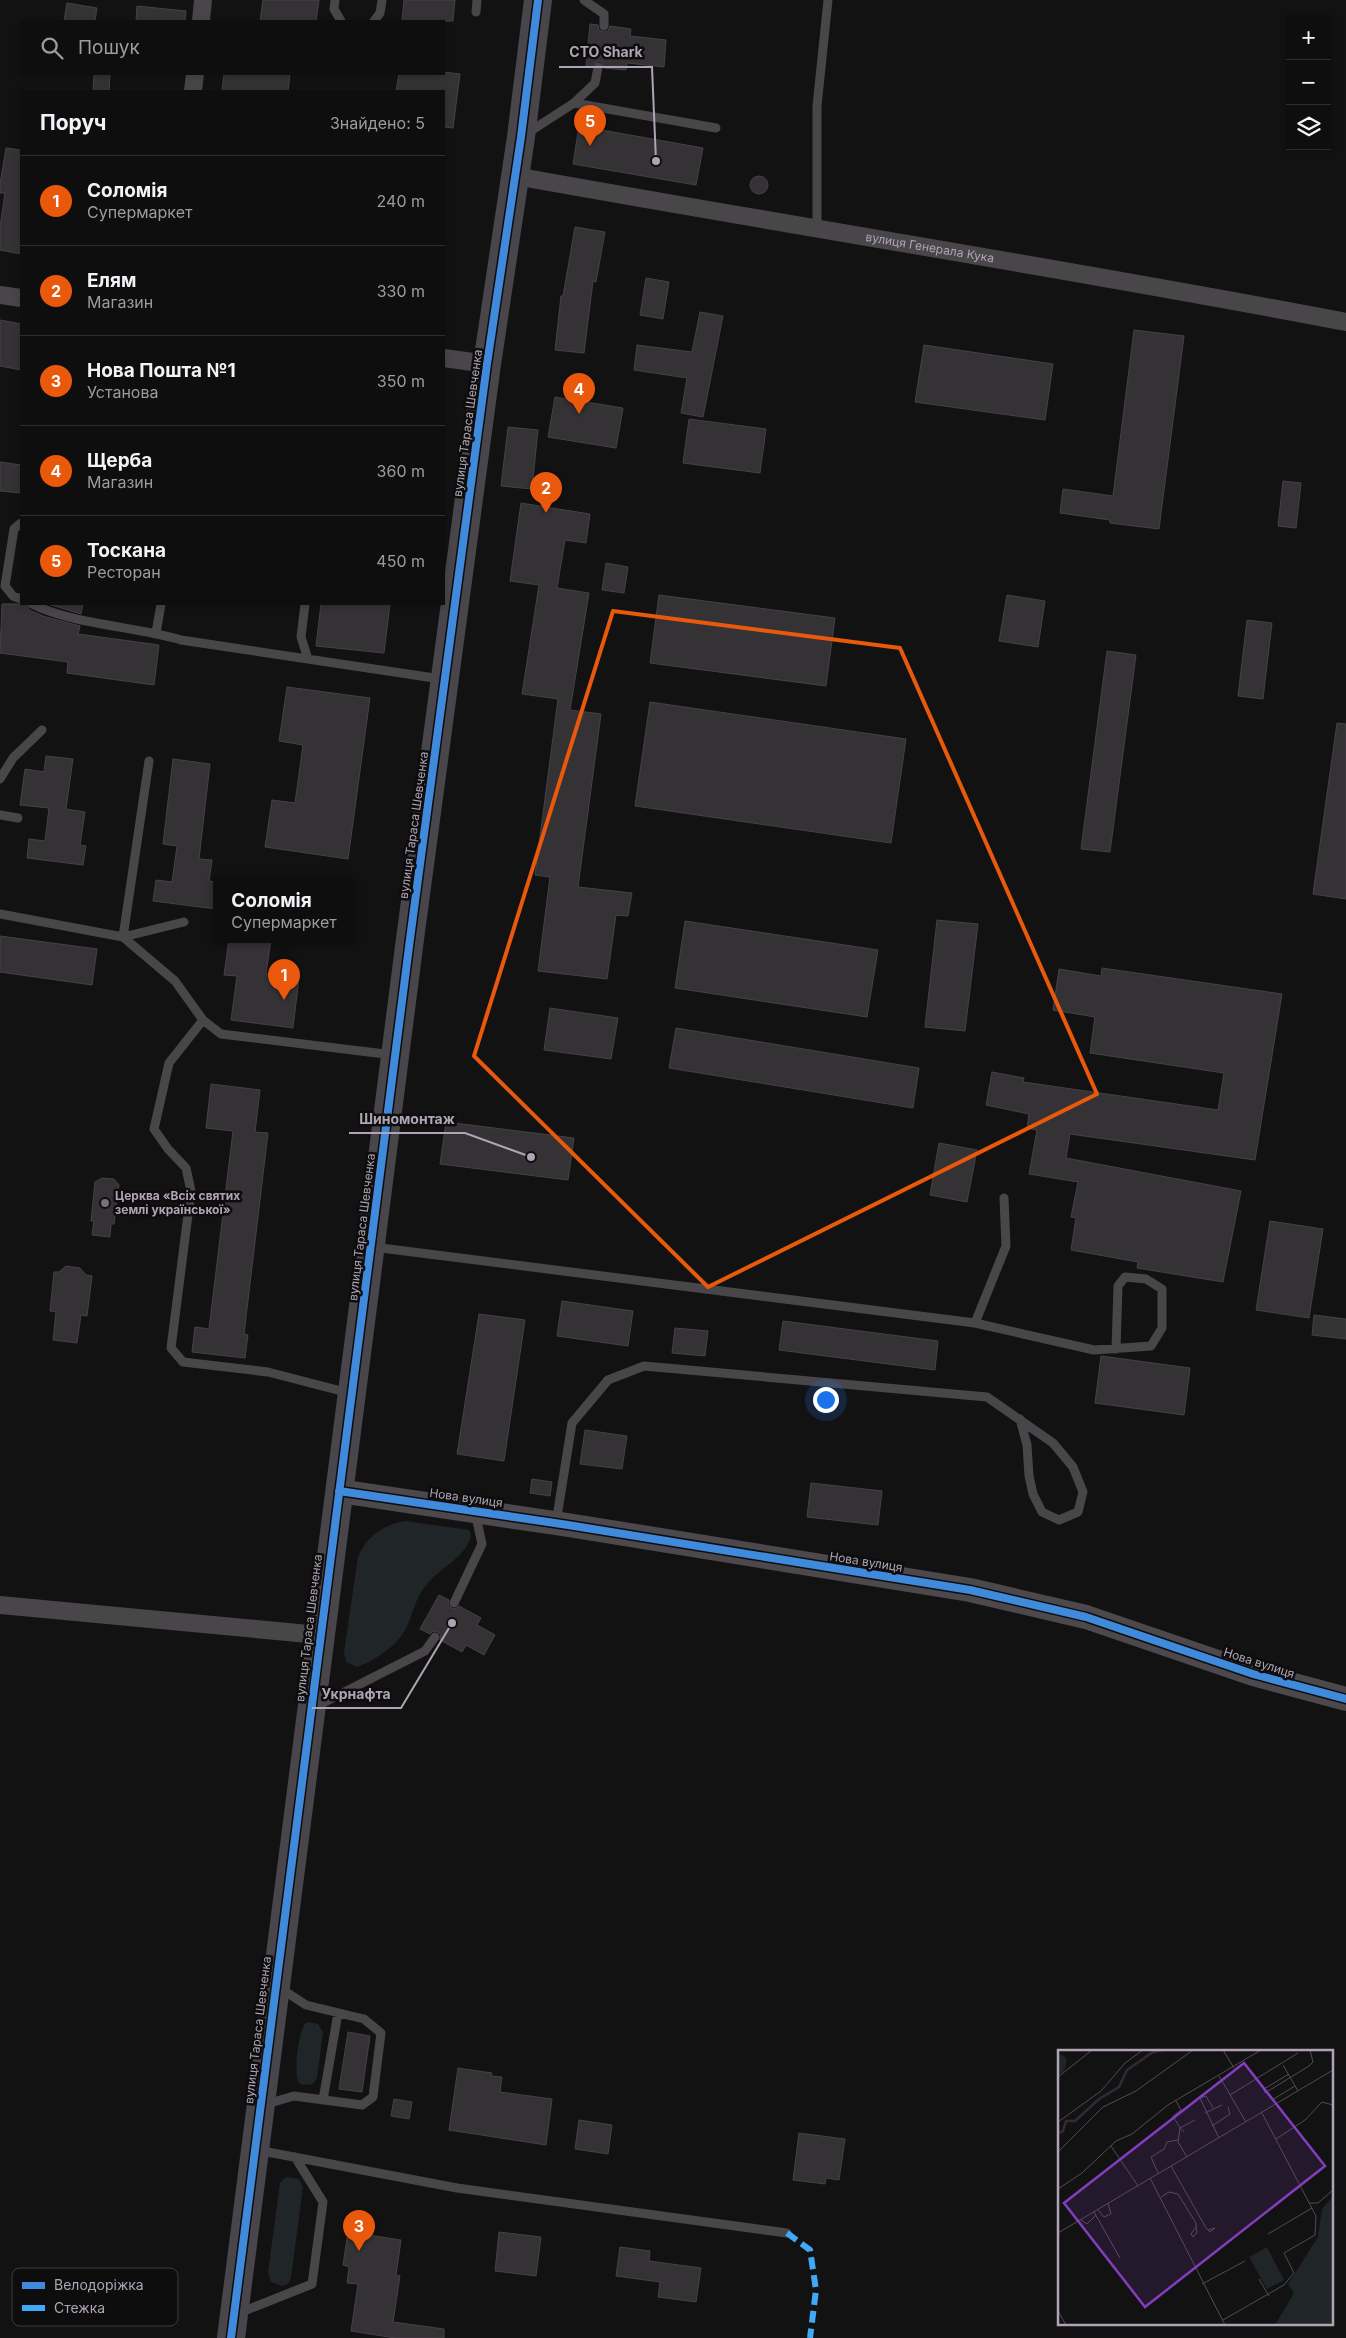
<!DOCTYPE html>
<html lang="uk">
<meta charset="utf-8">
<style>
body{margin:0;font-family:Inter,sans-serif;background:#171717;color:#f1f3f6}
.controls{position:absolute;right:15px;top:15px;display:grid;overflow:hidden;border-radius:0px;box-shadow:0 2px 8px #0003}
.controls button{width:45px;height:45px;display:grid;place-items:center;padding:0;border:0;border-bottom:1px solid #2e2e2e;background:#0e0e0e;color:#f1f3f6;font:25px sans-serif}
.you{position:absolute;left:825px;top:1399px;width:18px;height:18px;margin:-12px;border:4px solid #fff;border-radius:50%;background:#1a73e8;box-shadow:0 0 0 8px #1a73e833}
.badge{display:grid;place-items:center;width:32px;height:32px;border-radius:50%;background:#ea580c;color:#fff;font-size:16px;font-weight:700}
.pin{position:absolute;translate:-50% -41px;filter:drop-shadow(0 1px 2px #0008)}
.pin::after{content:'';position:absolute;top:26px;width:18px;height:15px;background:inherit;clip-path:polygon(0 0,100% 0,50% 100%)}
.popup{position:absolute;left:213px;top:878px;width:142px;height:65px;box-sizing:border-box;display:grid;place-content:center;border-radius:0px;background:#0e0e0e;filter:drop-shadow(0 1px 4px #0005);font-size:16px;white-space:nowrap;color:#9b9c9e}
.popup b{font-size:19px;color:#f1f3f6}
.popup::after{content:'';position:absolute;left:50%;top:100%;margin-left:-10px;border:10px solid transparent;border-top-color:#0e0e0e}
.list{margin:0;padding:0;list-style:none}
h2{display:flex;justify-content:space-between;align-items:center;height:65px;margin:0;padding:0 20px;font-size:21px}
h2 small{font-size:16px;font-weight:400;color:#9b9c9e}
.list li{display:grid;grid-template-columns:32px 1fr auto;gap:15px;align-items:center;box-sizing:border-box;height:90px;padding:0 20px;border-top:1px solid #2e2e2e}
.list b{display:block;font-size:19px;white-space:nowrap}
.list p{margin:0;font-size:16px;white-space:nowrap;color:#9b9c9e}
.list em{font-size:16px;font-style:normal;color:#9b9c9e}
.icon{flex:none;width:28px;height:28px;fill:none;stroke:currentColor;stroke-width:2;stroke-linecap:round;stroke-linejoin:round}
.map{position:relative;flex:none;width:1346px;height:2338px;overflow:hidden}
.search{position:absolute;background:#0e0e0e;box-shadow:0 2px 8px #0003;left:20px;top:20px;width:425px;height:55px;display:flex;align-items:center;gap:12px;box-sizing:border-box;padding:0 18px;border-radius:0px;color:#9b9c9e;font-size:19px}
.panel{position:absolute;background:#0e0e0e;box-shadow:0 2px 8px #0003;left:20px;top:90px;width:425px;height:515px;border-radius:0px}
.map>svg:first-child{display:block}
.green{fill:#202528}
.building{fill:#343235;stroke:#454246}
.lines{fill:none;stroke-linecap:round;stroke-linejoin:round}
.lane{stroke:#49464a;stroke-width:9}
.street{stroke:#49464a;stroke-width:18}
.secondary{stroke:#4c484c;stroke-width:24}
.primary{stroke:#49464b;stroke-width:28}
.quiet{stroke:#3fa9f5;stroke-width:6;stroke-dasharray:12 6;stroke-linecap:butt}
.cycleway-casing{stroke:#0e0d0e;stroke-width:11}
.cycleway{stroke:#408adc;stroke-width:8}
.marked{fill:none;stroke:#e8590c;stroke-width:4;stroke-linejoin:round}
.poi-dot{fill:#78717b;stroke:#0e0d0e;stroke-width:2}
.labels{text-anchor:middle;stroke-width:5;stroke-linejoin:round;paint-order:stroke}
.street-label{font-size:12px;fill:#afa4b3;stroke:#0e0d0e}
.poi-label{font-size:12px;font-weight:bold;fill:#afa4b3;stroke:#0e0d0e;text-anchor:start}
.inset-river{fill:none;stroke:#312a37;stroke-width:2.5}
.inset-road{fill:none;stroke:#514c53;stroke-width:1}
.view{fill:#833ebd;fill-opacity:0.15;stroke:#833ebd;stroke-width:2.5}
.inset-edge{fill:none;stroke:#afa4b3;stroke-width:2.5}
.key{fill:#0e0d0e;stroke:#3e3a40;stroke-width:1}
.key-label{font-size:14px;fill:#afa4b3}
.leader{fill:none;stroke:#afa4b3;stroke-width:2}
.callout-dot{fill:#afa4b3;stroke:#0e0d0e;stroke-width:2}
.callout-label{font-size:14px;text-anchor:middle;font-weight:bold;fill:#afa4b3;stroke:#0e0d0e;stroke-width:5;stroke-linejoin:round;paint-order:stroke}
</style>
<div class="map">
<svg width="1346" height="2338" viewBox="0 0 1346 2338">
<rect width="100%" height="100%" fill="#131213"/>
<path class="green" d="M405,1521L469,1530L471,1536C465,1558 441,1567 427,1584C417,1595 414,1609 409,1622C399,1646 379,1657 358,1667L346,1662L344,1652L358,1557C367,1536 383,1525 405,1521Z
M307,2022L318,2024L323,2032L317,2078L313,2084L302,2085L298,2082C294,2072 298,2028 307,2022Z
M286,2177L299,2179L303,2187L291,2278L288,2284L282,2286L271,2282L268,2272L280,2183Z"/>
<path class="building" d="M263,0H319L316,21H260Z
M404,0H455L453,21H402Z
M67,3L97,8L95,21H64Z
M137,6L186,11L185,21H136Z
M590,24L598,25L599,30L604,32L608,31L610,26L631,29L630,36L666,40L664,67L627,63L626,70L604,68L602,63L599,61L594,63L592,67L586,66Z
M444,72L460,74L453,128L444,127V91H396L399,74H444Z
M94,74H110L109,91H93Z
M224,74H290L288,91H222Z
M579,126L703,148L696,185L573,164Z
M6,148L21,150V254L0,250V227L5,193H0V184Z
M750 185a9 9 0 1 1 18 0a9 9 0 1 1-18 0Z
M575,227L605,232L596,282L593,281L584,353L555,350L561,296H563Z
M646,278L669,282L663,319L640,315Z
M700,312L723,316L703,417L681,413L687,378L634,370L637,345L692,352Z
M0,320L21,324V370L0,366Z
M1134,330L1184,336L1159,529L1110,523V520L1060,513L1063,489L1113,496Z
M924,345L1053,364L1045,420L915,402Z
M555,397L623,408L616,448L548,437Z
M689,419L766,429L760,473L683,463Z
M508,427L538,430L532,489L501,486Z
M0,462L21,465V493L0,491Z
M1283,481L1301,483L1296,528L1278,526Z
M521,503L590,514L586,543L565,540L557,588L589,593L570,710L601,714L578,887L632,893L628,916L616,915L607,979L538,971L550,877L535,875L558,699L522,694L539,585L510,581Z
M606,563L628,567L624,593L602,590Z
M659,595L835,618L826,686L650,663Z
M1007,595L1045,601L1038,647L999,641Z
M2,604H26L29,610L46,617L80,626L78,634L159,645L154,685L67,673L68,662L0,653Z
M48,604H83L81,614Z
M321,604H390L384,653L316,646Z
M1247,620L1272,623L1263,699L1238,696Z
M1107,651L1136,655L1110,852L1081,849Z
M287,687L370,698L348,859L265,847L272,800L295,803L303,745L279,741Z
M650,702L906,739L891,843L635,806Z
M1337,723L1346,724V899L1313,894Z
M46,756L73,759L66,809L85,812L80,845L86,846L83,865L27,858L29,839L45,841L49,808L20,805L25,769L44,772Z
M173,759L210,764L199,859L212,860L209,881L216,882V909L153,901L156,880L172,882L177,846L163,844Z
M937,920L978,924L965,1031L925,1027Z
M685,921L878,950L867,1017L675,988Z
M0,936L97,949L92,985L0,972Z
M229,939H271L266,974L299,978L293,1028L231,1020L237,976L224,975Z
M1102,968L1282,994L1255,1160L1070,1134L1066,1158L1241,1191L1223,1282L1137,1268L1138,1262L1071,1250L1076,1218L1071,1217L1078,1182L1029,1174L1037,1130L1027,1128L1029,1114L986,1105L992,1072L1024,1078L1023,1082L1218,1110L1224,1073L1090,1053L1095,1017L1053,1010L1059,969L1101,976Z
M550,1008L618,1018L611,1059L544,1050Z
M676,1028L919,1068L913,1108L669,1068Z
M211,1084L260,1090L255,1132L268,1133L244,1334L248,1335L245,1358L192,1352L195,1327L209,1329L233,1131L206,1128Z
M446,1122L574,1138L568,1180L440,1164Z
M939,1143L977,1150L967,1202L930,1195Z
M102,1178L114,1179L119,1185L114,1224H111L110,1237L92,1235L94,1221H91L95,1182Z
M1270,1221L1323,1229L1309,1318L1256,1310Z
M66,1266L80,1268L86,1275L92,1276L87,1316L81,1315L77,1343L53,1340L56,1312L50,1311L54,1272H59Z
M562,1301L633,1311L628,1346L557,1336Z
M479,1314L525,1320L504,1461L457,1454Z
M1314,1315L1346,1319V1339L1312,1335Z
M783,1321L938,1341L935,1370L779,1350Z
M675,1328L708,1331L705,1356L672,1353Z
M1101,1356L1190,1368L1184,1415L1095,1403Z
M585,1430L627,1436L622,1469L580,1464Z
M532,1479L552,1482L550,1496L530,1493Z
M811,1483L882,1491L878,1525L807,1517Z
M439,1595L449,1600L448,1604L451,1608L455,1609L459,1606L481,1618L477,1625L495,1635L484,1655L466,1645L462,1652L440,1640L441,1635L438,1632L433,1631L430,1634L420,1629Z
M348,2032L370,2036L362,2092L339,2089Z
M458,2068L492,2073L491,2076L502,2077L500,2092L552,2099L546,2145L449,2130Z
M394,2099L412,2102L409,2119L391,2116Z
M579,2120L612,2125L608,2154L575,2149Z
M799,2133L845,2139L839,2180L826,2178L825,2184L793,2180Z
M348,2232L401,2240L396,2275L400,2276L393,2322L444,2329V2338H395L351,2331L358,2284L347,2283L349,2267L343,2265Z
M499,2232L541,2237L536,2276L495,2271Z
M620,2247L650,2251L649,2261L701,2268L696,2302L658,2297L660,2282L616,2276Z"/>
<g class="lines">
<path class="lane" d="M335,0L334,9L341,21
M584,0L604,14V26
M476,12L477,0
M374,21L380,13L382,0
M574,103L716,128
M526,134L574,103L595,83L598,67
M817,230V106L828,0
M21,523L14,529L5,586L13,596L21,599
M32,604C75,625 134,626 181,640L441,679
M305,604L301,637L308,659
M156,633L161,604
M149,761L123,937L184,922
M0,779L13,758L42,730
M0,815L18,818
M0,914L123,937L175,981L203,1020L221,1034L393,1055
M203,1020L169,1063L154,1129L168,1149L186,1168L191,1191L171,1348L183,1362L268,1372L349,1393
M373,1247L975,1323L1094,1350L1151,1346L1162,1328V1289L1146,1279L1125,1277L1118,1286L1116,1349
M975,1323L1006,1246L1004,1198
M556,1523L572,1423L608,1380L644,1366L987,1397L1053,1443L1073,1467L1083,1492L1078,1512L1059,1520L1042,1512L1033,1494L1029,1476L1027,1445L1020,1419
M454,1603L482,1544L475,1512
M317,1706L425,1651L435,1637
M323,2100L338,2013
M263,2105L294,2096L362,2105L373,2097L381,2033L364,2019L306,2005L280,1988
M257,2150L457,2188L787,2233
M239,2313L312,2284L323,2202L295,2157"/>
<g class="street">
<path d="M201,21L203,0"/>
<path d="M193,91L195,74"/>
<path id="s1" d="M515,176C792,226 1070,269 1346,322"/>
<path d="M0,295L21,298"/>
<path d="M444,358L487,364"/>
<path d="M0,1605L319,1635"/>
</g>
<path class="secondary" d="M339,1491L568,1525L970,1590L1086,1617L1253,1674L1346,1699"/>
<path class="primary" d="M231,2338L410,939L487,364L521,137L538,0"/>
<path class="quiet" d="M787,2233L810,2250L816,2290L810,2338"/>
<defs>
<path id="cycleway" d="M339,1491L568,1525L970,1590L1086,1617L1253,1674L1346,1699
M231,2338L410,939L487,364L521,137L538,0"/>
</defs>
<use href="#cycleway" class="cycleway-casing"/>
<use href="#cycleway" class="cycleway"/>
</g>
<path class="marked" d="M613,611L900,648L1097,1094L708,1287L474,1056Z"/>
<circle class="poi-dot" cx="105" cy="1203" r="5"/>
<g class="labels">
<g class="street-label">
<text dy="4" stroke="none"><textPath href="#s1" startOffset="421">вулиця Генерала Кука</textPath></text>
<text transform="translate(468 423) rotate(-82)" y="4">вулиця Тараса Шевченка</text>
<text transform="translate(414 825) rotate(-82)" y="4">вулиця Тараса Шевченка</text>
<text transform="translate(362 1227) rotate(-83)" y="4">вулиця Тараса Шевченка</text>
<text transform="translate(466 1498) rotate(8)" y="4">Нова вулиця</text>
<text transform="translate(866 1562) rotate(9)" y="4">Нова вулиця</text>
<text transform="translate(309 1628) rotate(-83)" y="4">вулиця Тараса Шевченка</text>
<text transform="translate(1259 1663) rotate(18)" y="4">Нова вулиця</text>
<text transform="translate(258 2030) rotate(-83)" y="4">вулиця Тараса Шевченка</text>
</g>
<g class="poi-label">
<text x="115" y="1200">Церква «Всіх святих<tspan x="115" dy="14">землі української»</tspan></text>
</g>
</g>
<g transform="translate(1058 2050)">
<rect width="275" height="275" fill="#131213"/>
<path d="M3,4L9,9L6,21L0,25V7ZM275,146V275H217L236,243L230,234L260,187L264,159ZM209,197L226,230L209,239L191,207Z" fill="#202528"/>
<path class="inset-river" d="M0,83L5,81L8,71H17L41,49L61,37L69,20L95,2L105,0"/>
<path class="inset-road" d="M165,0L176,18M225,15L240,41M231,24L206,39L207,43L251,16L255,12L252,0M161,26L188,72M0,27L34,0M172,45L240,3M214,50L237,36M118,51L123,60L115,66L122,78L120,92L129,107M155,58L148,46L142,48L161,88M147,63L164,55M0,72L43,41L67,13L85,0M154,76L172,64L170,57M126,82L122,78L137,70M218,89L247,70L264,52L275,55M53,96L80,136M0,102L45,57L78,41L135,0M113,116L148,178L152,182L157,178L150,180M100,123L93,107L106,99L109,92L120,90M92,128L167,275M0,139L24,123L58,91L74,84L110,55L203,0M103,147L111,142L120,144L138,173V177L139,181L138,184L135,187L133,184L138,177M252,153H260L275,140M40,160L46,167L53,164L50,153M36,162L62,208M23,170L29,174L38,165M0,183L275,20M210,184L254,158M201,229L211,246M144,234L187,211M0,261L8,275M165,270L226,235L236,223L226,203L257,185L258,166L204,63"/>
<path class="view" d="M186,13L267,116L87,257L6,153Z"/>
<rect width="275" height="275" class="inset-edge"/>
</g>
<rect x="12" y="2268" width="166" height="58" rx="8" class="key"/>
<rect x="22" y="2282" width="23" height="7" fill="#408adc"/>
<rect x="22" y="2305" width="23" height="6" fill="#3fa9f5"/>
<g class="key-label">
<text x="54" y="2290">Велодоріжка</text>
<text x="54" y="2313">Стежка</text>
</g>
<path class="leader" d="M656 161L652 67H559M531 1157L465 1133H349M452 1623L401 1708H312"/>
<g class="callout-dot">
<circle cx="656" cy="161" r="5"/>
<circle cx="531" cy="1157" r="5"/>
<circle cx="452" cy="1623" r="5"/>
</g>
<g class="callout-label">
<text x="606" y="57">СТО Shark</text>
<text x="407" y="1124">Шиномонтаж</text>
<text x="356" y="1699">Укрнафта</text>
</g>
</svg>
<div class="controls">
<button>+</button>
<button>−</button>
<button><svg class="icon" aria-label="layers" viewBox="0 0 24 24"><path d="M12 4l9 5-9 5-9-5zM3 14l9 5 9-5"/></svg></button>
</div>
<div class="you"></div>
<div class="pin badge" style="left:284px;top:1000px">1</div>
<div class="popup"><b>Соломiя</b>Супермаркет</div>
<div class="pin badge" style="left:546px;top:513px">2</div>
<div class="pin badge" style="left:359px;top:2251px">3</div>
<div class="pin badge" style="left:579px;top:414px">4</div>
<div class="pin badge" style="left:590px;top:146px">5</div>
<div class="search"><svg class="icon" aria-label="search" viewBox="0 0 24 24"><circle cx="10" cy="10" r="6"/><path d="M15 15l6 6"/></svg>Пошук</div>
<section class="panel">
<h2>Поруч<small>Знайдено: 5</small></h2>
<ul class="list">
<li><span class="badge">1</span><div><b>Соломiя</b><p>Супермаркет</p></div><em>240 m</em></li>
<li><span class="badge">2</span><div><b>Елям</b><p>Магазин</p></div><em>330 m</em></li>
<li><span class="badge">3</span><div><b>Нова Пошта №1</b><p>Установа</p></div><em>350 m</em></li>
<li><span class="badge">4</span><div><b>Щерба</b><p>Магазин</p></div><em>360 m</em></li>
<li><span class="badge">5</span><div><b>Тоскана</b><p>Ресторан</p></div><em>450 m</em></li>
</ul>
</section>
</div>
